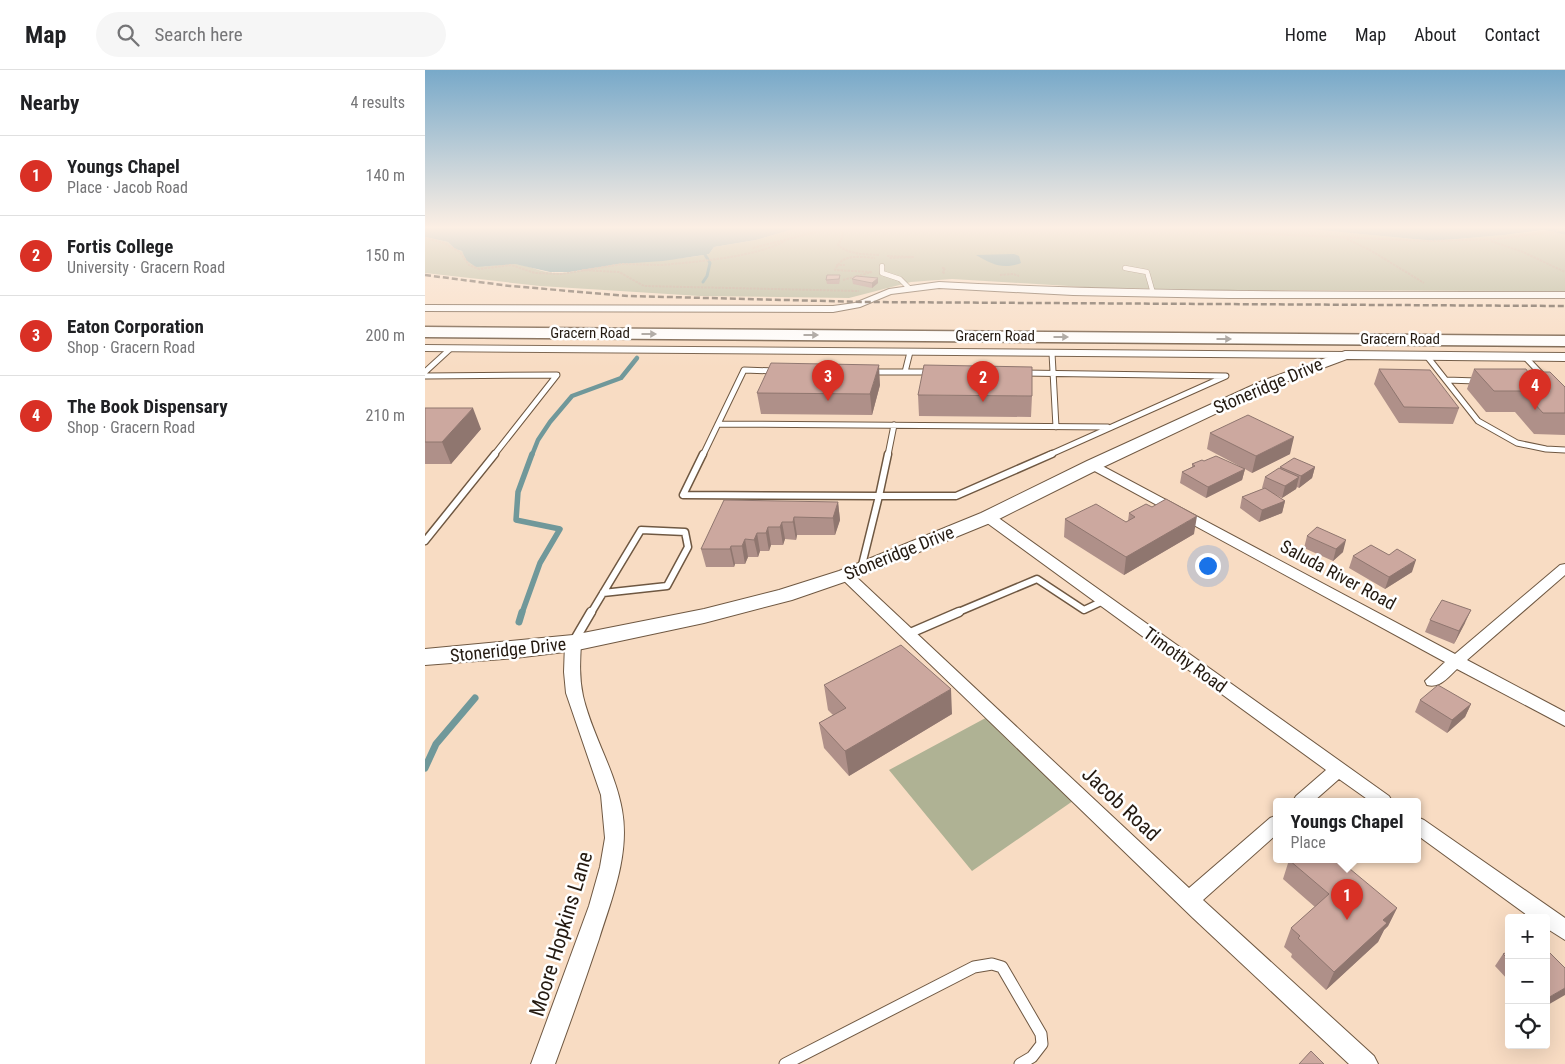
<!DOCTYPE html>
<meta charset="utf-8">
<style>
body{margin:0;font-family:"Roboto Condensed",sans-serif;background:#f6f6f6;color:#202124}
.controls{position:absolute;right:15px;bottom:15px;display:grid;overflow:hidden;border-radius:5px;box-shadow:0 5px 20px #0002}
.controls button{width:45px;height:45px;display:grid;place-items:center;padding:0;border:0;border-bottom:1px solid #e0e0e0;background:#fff;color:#202124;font:25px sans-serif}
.you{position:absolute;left:782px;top:495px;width:18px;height:18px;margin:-12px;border:4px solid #fff;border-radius:50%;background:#1a73e8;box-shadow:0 0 0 8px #1a73e833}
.badge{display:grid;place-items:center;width:32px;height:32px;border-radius:50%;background:#d93025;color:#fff;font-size:16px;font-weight:700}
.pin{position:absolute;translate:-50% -41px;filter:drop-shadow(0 1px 2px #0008)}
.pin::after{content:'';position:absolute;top:26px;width:18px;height:15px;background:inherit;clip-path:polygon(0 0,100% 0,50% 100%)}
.popup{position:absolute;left:848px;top:728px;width:148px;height:65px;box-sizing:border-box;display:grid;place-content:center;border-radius:5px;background:#fff;filter:drop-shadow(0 1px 4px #0005);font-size:16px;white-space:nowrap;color:#757577}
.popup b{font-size:19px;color:#202124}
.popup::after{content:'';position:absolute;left:50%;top:100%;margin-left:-10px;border:10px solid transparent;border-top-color:#fff}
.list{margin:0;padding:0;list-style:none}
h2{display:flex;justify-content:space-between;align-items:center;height:65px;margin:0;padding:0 20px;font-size:21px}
h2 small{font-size:16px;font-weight:400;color:#757577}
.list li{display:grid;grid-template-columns:32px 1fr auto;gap:15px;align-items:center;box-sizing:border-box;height:80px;padding:0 20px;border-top:1px solid #e0e0e0}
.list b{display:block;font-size:19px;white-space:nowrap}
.list p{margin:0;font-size:16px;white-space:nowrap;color:#757577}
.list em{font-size:16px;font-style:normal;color:#757577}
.icon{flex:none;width:28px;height:28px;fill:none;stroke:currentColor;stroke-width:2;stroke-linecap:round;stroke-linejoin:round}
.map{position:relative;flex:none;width:1140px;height:994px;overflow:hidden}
header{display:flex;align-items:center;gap:30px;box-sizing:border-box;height:70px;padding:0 25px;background:#fff;border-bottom:1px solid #e0e0e0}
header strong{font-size:24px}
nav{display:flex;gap:28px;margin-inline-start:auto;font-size:18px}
.search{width:350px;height:45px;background:#f6f6f6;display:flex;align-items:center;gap:12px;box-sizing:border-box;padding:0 18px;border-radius:28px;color:#757577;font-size:19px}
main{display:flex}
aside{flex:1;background:#fff}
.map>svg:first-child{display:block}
.green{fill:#afb294}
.water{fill:#70989a}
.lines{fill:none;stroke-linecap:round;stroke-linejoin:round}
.stream-far3{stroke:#70989a;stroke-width:3}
.stream-far2{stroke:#70989a;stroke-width:4.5}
.stream-far1{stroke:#70989a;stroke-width:5.5}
.stream{stroke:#70989a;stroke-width:7}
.lane-far4-casing{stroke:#6f5842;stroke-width:5.5}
.lane-far3-casing{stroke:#6f5842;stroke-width:7}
.lane-far2-casing{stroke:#6f5842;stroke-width:9}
.lane-far1-casing{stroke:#6f5842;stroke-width:11}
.lane-casing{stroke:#6f5842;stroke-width:13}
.street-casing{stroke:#6f5842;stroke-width:2}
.secondary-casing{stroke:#6f5842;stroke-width:2}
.highway-casing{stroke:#6f5842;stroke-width:3}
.path{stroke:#b6a08c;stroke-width:2;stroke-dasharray:2.5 1;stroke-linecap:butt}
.lane-far4{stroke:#fff;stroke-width:4.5}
.lane-far3{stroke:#fff;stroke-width:5}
.lane-far2{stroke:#fff;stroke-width:6}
.lane-far1{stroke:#fff;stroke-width:8}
.lane{stroke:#fff;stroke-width:11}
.street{fill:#fff;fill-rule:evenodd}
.secondary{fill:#fff;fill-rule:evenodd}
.highway{fill:#fff;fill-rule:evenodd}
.rail{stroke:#5b4d40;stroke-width:2.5;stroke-dasharray:6 3;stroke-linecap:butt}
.path-bridge{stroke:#b6a08c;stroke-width:2;stroke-dasharray:2.5 1;stroke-linecap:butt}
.wall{fill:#af9089}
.shaded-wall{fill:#8f766f}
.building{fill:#cca89f;stroke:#8f766f}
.oneway{fill:#9c9894}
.labels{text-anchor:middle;stroke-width:5;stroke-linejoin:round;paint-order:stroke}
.far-street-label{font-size:15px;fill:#241a11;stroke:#fff}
.street-label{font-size:18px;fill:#241a11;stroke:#fff}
.near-street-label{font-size:21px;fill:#241a11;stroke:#fff}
</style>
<header>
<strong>Map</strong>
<div class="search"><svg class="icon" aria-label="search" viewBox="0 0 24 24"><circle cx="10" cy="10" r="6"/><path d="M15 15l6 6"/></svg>Search here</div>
<nav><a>Home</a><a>Map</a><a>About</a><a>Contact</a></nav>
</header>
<main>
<aside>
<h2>Nearby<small>4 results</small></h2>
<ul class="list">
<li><span class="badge">1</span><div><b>Youngs Chapel</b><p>Place · Jacob Road</p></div><em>140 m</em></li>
<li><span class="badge">2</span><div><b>Fortis College</b><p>University · Gracern Road</p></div><em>150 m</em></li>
<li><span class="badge">3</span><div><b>Eaton Corporation</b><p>Shop · Gracern Road</p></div><em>200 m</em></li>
<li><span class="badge">4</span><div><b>The Book Dispensary</b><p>Shop · Gracern Road</p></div><em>210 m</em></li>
</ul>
</aside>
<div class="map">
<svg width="1140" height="994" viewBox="0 0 1140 994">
<rect width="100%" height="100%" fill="#f8dcc3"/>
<path class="green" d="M372,158H873L1009,171L1079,165L1140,158V221L787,220L676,218L527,209L486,212L424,228L275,226L115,216L0,203V167L23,172L30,179L37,181C52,206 67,192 91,194C103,195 115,202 128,203C150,204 170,196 192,194C221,190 250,190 279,185L284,184L289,177L331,170Z
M568,644L655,726L547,801L464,700Z"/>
<path class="water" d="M0,158H372L331,170L289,177L284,184L279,185L238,191L193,194L145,202H125L90,194L51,197L41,190L37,181L30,179L23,172L0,167Z
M873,158H1134L1079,165L1009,171Z
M589,184L594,186L596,193C578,200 566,194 551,185Z"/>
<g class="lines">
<path class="stream-far3" d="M1118,158L1140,163
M276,178L285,193L282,206L278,212"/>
<path class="stream-far2" d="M107,385L113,370L125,352L147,326L196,308L212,288"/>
<path class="stream-far1" d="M97,543L115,493L135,459L91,450L93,422L107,384"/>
<path class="stream" d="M94,552L97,542
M0,698L11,674L50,628"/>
<defs>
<path id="lane-far4" d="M457,196V203L475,209L484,218
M700,198L722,202L728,223"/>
<path id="lane-far3" d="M485,282L480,302H507
M627,283L631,357
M1001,285L1053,351L1092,373L1121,379L1140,380
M1099,286L1119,307
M0,302L25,279
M446,302H480
M598,303L801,306L624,385
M0,306L132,305L69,385
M1021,310L1052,311
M293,354L683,357
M278,385L319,300L350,301
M463,385L469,355"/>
<path id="lane-far2" d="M278,384L258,425L454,426L463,384
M0,471L70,384
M436,499L454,426H531L627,384
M166,543L216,460L260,462L263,477L242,516L178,523
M531,543L612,509L659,540L678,531"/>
<path id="lane-far1" d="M483,564L534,542
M149,571L166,542"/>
<path id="lane" d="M360,994L549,897L567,894L577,897L616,964L617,974L607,987L595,994"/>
<path id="street" d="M514,212C723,223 931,222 1140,222V228H804L648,225L514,218L466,224L435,237L408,242L0,241V235L408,236L430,233L464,219Z
M0,275L920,282L925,285L920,288L0,281Z
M668,391L1030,584L1135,495L1140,494V505L1042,590L1140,642V656L1032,599C1024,606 1015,619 1002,615L1000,611L1020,592L664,398L662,395L664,392Z
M563,443L568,444L964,726L967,731H945L914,709L889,731H868L871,726L901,700L558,450L557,447Z
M421,501L426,502L764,818L845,748L852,745V764L778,830L949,986L953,994H924L768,848L416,508L414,505L416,502Z
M148,568L153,569L156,573C155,591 154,608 158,626C167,665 190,700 197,740C205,784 187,828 174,869C160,911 145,953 130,994H106L164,836L175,797L180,768L176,725L141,623L139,602L140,573L143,569Z
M992,747L999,750L1140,848V870L1121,858V848H1106L992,765Z"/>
<path id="secondary" d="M920,281L1140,283V291L922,289L847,317L674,399L570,451L428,509L367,530L279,553L148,581L90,588L0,595V579L148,565L279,539L354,520L414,501L556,443L662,391L837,311Z"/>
<path id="highway" d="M0,257L1140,266V276L0,267Z"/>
</defs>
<use href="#lane-far4" class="lane-far4-casing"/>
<use href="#lane-far3" class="lane-far3-casing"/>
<use href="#lane-far2" class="lane-far2-casing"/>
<use href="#lane-far1" class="lane-far1-casing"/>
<use href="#lane" class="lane-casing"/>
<use href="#street" class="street-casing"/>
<use href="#secondary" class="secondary-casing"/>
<use href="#highway" class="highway-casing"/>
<path class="path" d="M701,158L1004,171L1072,169L1140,160
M922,169L945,180L999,213
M1066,171L1098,182L1140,202
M328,178L395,161L417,159
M454,185C440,184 424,185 413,175L417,168V159L464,158
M462,186L489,187L464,188
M236,195C270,192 331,187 360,171
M411,195H420
M517,198H520L518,202L520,204
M157,200L194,202L219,216L434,221
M446,202L410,200C417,183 435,187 450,188
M575,205L588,204L594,206
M418,210L447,202"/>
<use href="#lane-far4" class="lane-far4"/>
<use href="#lane-far3" class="lane-far3"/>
<use href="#lane-far2" class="lane-far2"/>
<use href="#lane-far1" class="lane-far1"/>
<use href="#lane" class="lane"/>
<use href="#street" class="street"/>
<use href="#secondary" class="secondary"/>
<use href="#highway" class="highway"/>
<path class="rail" d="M0,205L85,216L204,226L439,232L1140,236"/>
<path class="path-bridge" d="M0,168L19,173L35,182L44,195L54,199L86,195L110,203L137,204L197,194L236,195"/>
</g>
<path class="wall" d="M415,205V210L414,214H402L401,210Z
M427,209L453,213L447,218L428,214Z
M954,299L1034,338L1028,354L974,353L949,314Z
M1049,299L1103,302L1140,317V365L1109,364L1090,342H1061L1042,319Z
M455,315L447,345L336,344L332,323Z
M493,325L607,326L606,347L494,346Z
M0,338L56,359L26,394H0Z
M785,363L865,384L827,403L820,399L817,410L781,428L755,413L757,402L767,397V394L779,391L816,397L782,379Z
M855,397H890L887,408L874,418L872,417L871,419L857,428L849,424L860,431L857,443L834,452L815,438L817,427L838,419L837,418L840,407L855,399Z
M413,432L415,450L410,465H372L371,470L360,469L358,475H346L344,481H335L333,487H323L320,494H310L309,497H281L276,479Z
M704,443L769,464L699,505L639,467L640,449L701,452L703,451Z
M882,466L918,482L908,491L879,478Z
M928,486L987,502L960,519L924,498Z
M1005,550L1040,553L1029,574L1000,562Z
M399,615L527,644L424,706L399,678L394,653L408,645L403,640Z
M995,630L1046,634L1040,647L1022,663L990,642Z
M864,790L972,838L963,856L959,860L953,872L901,920L866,887L867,884L859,877L866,858L890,837L858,809Z
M1084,881V911L1070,896L1078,884Z"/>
<path class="shaded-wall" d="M453,208V213L447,218V213Z
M454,295L455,315L447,345L445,324Z
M48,338L56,359L26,394L17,372Z
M869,367L865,384L827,403L831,386Z
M890,397L887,408L874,418L876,406Z
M820,399L817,410L781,428L783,417Z
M874,407L871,419L857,428L860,416Z
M860,431L857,443L834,452L837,440Z
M413,432L415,450L410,465L408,448Z
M772,446L769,464L699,505L701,487Z
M369,447L372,465L371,470L368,452Z
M357,452L360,469L358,475L355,457Z
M343,457L346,475L344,481L341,463Z
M332,463L335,481L333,487L329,470Z
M320,469L323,487L320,494L317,476Z
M921,470L918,482L908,491L911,479Z
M306,476L310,494L309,497L305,479Z
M991,490L987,502L960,519L964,507Z
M1046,540L1040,553L1029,574L1034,561Z
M526,619L527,644L424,706L420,681Z
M1046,634L1040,647L1022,663L1027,650Z
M972,838L963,856L959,860L953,872L901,920L909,902L958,850Z
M1140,918V925L1121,936V929Z"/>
<path class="building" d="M402,205H415L414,209L401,210Z
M431,206L453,208L447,213L427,209Z
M346,293L454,295L445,324L332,323Z
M499,295L607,297V326L493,325Z
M954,299L1005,300L1034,338L979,337Z
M1049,299H1101L1103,302H1125L1140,317V343H1118L1098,321H1069Z
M0,338H48L17,372H0Z
M823,345L869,367L831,386L785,363Z
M791,386L820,399L783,417L757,402L770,396L767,394L777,390L779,391Z
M869,388L890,397L876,406L855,397Z
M854,398L874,407L860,416L840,407Z
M840,418L860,431L837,440L817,427Z
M741,429L772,446L701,487L640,449L671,434L701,452L710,447L704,443L721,434L727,437Z
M299,430L413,432L408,448L369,447L368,452H357L355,457H343L341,463H332L329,470L320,469L317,476H306L305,479H276Z
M892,457L921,470L911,479L882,466Z
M946,475L964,485L972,479L991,490L964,507L928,486Z
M1017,530L1046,540L1034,561L1005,550Z
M476,575L526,619L420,681L394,653L421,638L399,615Z
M1013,615L1046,634L1027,650L995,630Z
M866,789H913L972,838L958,850L962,853L909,902L873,868L875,866L866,858L904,824L864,790Z
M1121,879L1140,898V918L1121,929Z
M1084,881V890L1078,884Z
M886,981L899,994H874Z"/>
<defs><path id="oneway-solid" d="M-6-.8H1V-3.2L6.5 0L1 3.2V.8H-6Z" transform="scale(1.25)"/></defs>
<g class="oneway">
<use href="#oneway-solid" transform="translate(224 264)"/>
<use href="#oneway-solid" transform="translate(386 265)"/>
<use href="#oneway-solid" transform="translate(636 267)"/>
<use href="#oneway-solid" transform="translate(799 269)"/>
</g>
<linearGradient id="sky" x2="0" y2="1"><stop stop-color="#78a9c9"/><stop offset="0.53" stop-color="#fcefe4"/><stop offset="1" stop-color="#fcefe4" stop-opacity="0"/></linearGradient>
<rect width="1140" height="297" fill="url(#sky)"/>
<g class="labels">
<g class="far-street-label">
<text x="165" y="268">Gracern Road</text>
<text x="570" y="271">Gracern Road</text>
<text x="975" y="274">Gracern Road</text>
</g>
<g class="street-label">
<text transform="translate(843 316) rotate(-23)" y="6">Stoneridge Drive</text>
<text transform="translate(474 483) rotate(-22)" y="6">Stoneridge Drive</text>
<text transform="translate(913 505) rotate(28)" y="6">Saluda River Road</text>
<text transform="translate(83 580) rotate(-6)" y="6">Stoneridge Drive</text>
<text transform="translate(760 590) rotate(36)" y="6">Timothy Road</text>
</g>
<g class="near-street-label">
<text transform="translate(696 734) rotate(43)" y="7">Jacob Road</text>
<text transform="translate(136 864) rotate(-73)" y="7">Moore Hopkins Lane</text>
</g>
</g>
</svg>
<div class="controls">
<button>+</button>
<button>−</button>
<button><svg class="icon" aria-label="locate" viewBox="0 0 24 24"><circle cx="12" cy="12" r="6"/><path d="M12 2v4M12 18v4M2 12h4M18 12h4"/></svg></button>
</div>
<div class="you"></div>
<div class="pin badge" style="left:922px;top:850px">1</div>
<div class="popup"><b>Youngs Chapel</b>Place</div>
<div class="pin badge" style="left:558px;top:332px">2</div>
<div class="pin badge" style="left:403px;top:331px">3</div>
<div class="pin badge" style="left:1110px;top:340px">4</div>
</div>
</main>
